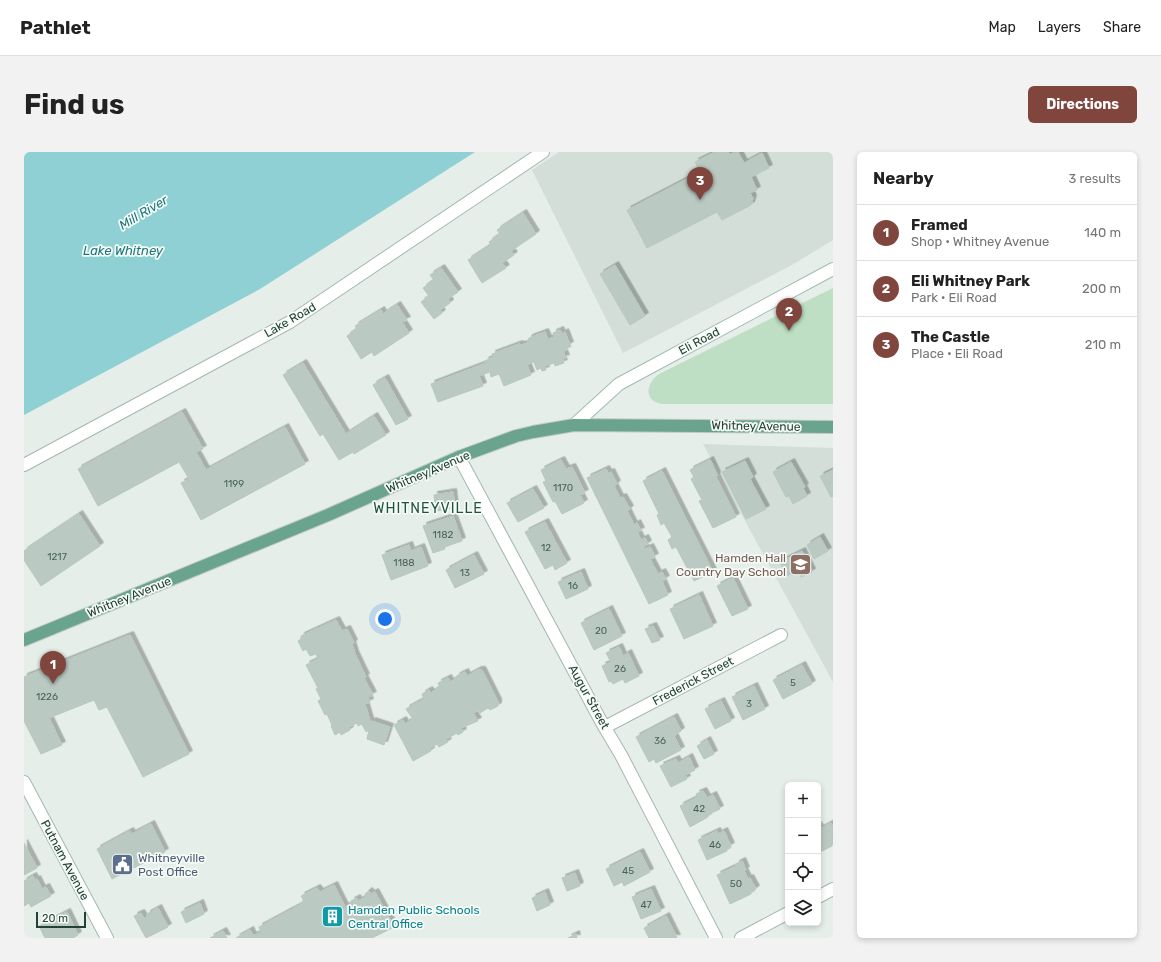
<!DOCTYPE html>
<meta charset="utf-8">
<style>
body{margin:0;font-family:Rubik,sans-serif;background:#f2f2f2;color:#222}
.controls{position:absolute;right:12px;bottom:12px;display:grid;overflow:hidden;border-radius:6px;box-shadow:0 2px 6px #0003}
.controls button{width:36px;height:36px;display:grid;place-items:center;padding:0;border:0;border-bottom:1px solid #e0e0e0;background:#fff;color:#222;font:20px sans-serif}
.scale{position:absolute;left:12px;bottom:10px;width:50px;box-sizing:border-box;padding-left:4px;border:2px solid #244136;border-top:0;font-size:11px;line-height:14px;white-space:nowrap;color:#244136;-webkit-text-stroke:3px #f6fbf8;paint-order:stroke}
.you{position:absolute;left:361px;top:467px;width:14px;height:14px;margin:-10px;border:3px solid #fff;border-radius:50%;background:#1a73e8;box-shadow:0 0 0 6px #1a73e833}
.badge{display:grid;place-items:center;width:26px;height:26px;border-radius:50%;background:#80463e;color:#fff;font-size:13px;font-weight:700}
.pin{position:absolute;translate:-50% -33px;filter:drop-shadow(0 1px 2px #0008)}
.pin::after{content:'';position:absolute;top:21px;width:14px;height:12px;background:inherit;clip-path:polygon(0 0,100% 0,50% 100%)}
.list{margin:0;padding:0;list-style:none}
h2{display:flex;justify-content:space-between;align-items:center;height:52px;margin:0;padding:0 16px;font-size:17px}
h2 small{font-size:13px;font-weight:400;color:#767676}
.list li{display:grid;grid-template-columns:26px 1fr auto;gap:12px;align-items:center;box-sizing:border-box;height:56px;padding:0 16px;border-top:1px solid #e0e0e0}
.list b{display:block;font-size:15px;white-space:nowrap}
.list p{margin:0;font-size:13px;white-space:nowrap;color:#767676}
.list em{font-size:13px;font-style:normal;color:#767676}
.icon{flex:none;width:22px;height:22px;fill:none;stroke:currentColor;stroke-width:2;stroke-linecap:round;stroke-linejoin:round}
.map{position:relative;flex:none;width:809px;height:786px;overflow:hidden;border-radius:6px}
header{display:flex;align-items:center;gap:24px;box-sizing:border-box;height:56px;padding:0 20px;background:#fff;border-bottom:1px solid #e0e0e0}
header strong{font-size:19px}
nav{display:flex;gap:22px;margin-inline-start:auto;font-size:14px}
.intro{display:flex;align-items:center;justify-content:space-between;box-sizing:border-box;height:96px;padding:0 24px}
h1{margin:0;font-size:28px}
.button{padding:10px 18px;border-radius:6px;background:#80463e;color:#fff;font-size:14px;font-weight:700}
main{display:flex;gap:24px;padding:0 24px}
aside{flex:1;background:#fff;border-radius:6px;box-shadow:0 2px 6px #0003}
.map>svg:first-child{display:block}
.built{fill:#d3ded8}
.green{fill:#bedfc4}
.water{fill:#8ed0d3}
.building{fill:#bac9c2;stroke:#b7c8bf;filter:url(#shadow)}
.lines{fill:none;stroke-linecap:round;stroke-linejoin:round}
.minor-casing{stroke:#a7b7b0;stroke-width:14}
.secondary-casing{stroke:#a3bab0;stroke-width:14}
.primary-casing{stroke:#c2cac7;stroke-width:14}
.minor{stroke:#fff;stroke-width:12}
.secondary{stroke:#fff;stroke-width:12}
.primary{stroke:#6aa48f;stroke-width:12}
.labels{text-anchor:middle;stroke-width:3.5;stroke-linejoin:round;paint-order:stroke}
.number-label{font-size:10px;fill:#4a6359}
.street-label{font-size:12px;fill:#244136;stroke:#f6fbf8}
.education-label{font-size:12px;fill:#785e54;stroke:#f6fbf8;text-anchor:end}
.service-label{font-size:12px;fill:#4e5e75;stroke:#f6fbf8;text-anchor:start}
.culture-label{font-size:12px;fill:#0d838f;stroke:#f6fbf8;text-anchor:start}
.water-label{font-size:13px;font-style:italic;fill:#1d787e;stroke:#f6fbf8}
.quarter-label{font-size:14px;letter-spacing:1px;fill:#1f5341;stroke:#f6fbf8}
</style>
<header>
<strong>Pathlet</strong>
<nav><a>Map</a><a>Layers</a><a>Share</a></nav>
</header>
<div class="intro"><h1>Find us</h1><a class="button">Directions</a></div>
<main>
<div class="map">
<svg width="809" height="786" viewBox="0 0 809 786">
<defs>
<filter id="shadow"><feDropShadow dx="3.5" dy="-3.5" stdDeviation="0" flood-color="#0004"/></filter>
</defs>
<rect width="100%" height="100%" fill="#e5eee9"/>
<path class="built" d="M535,0H809V88L768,113L599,201L508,18Z
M679,292L809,296V530Z"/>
<path class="green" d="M809,136V252H638C619,249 622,231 635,222Z"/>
<path class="water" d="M0,0H451L236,137L0,263Z"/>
<path class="building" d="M691,0H704L706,2L714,0L720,11L738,1L745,16L727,25L733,38L726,41L729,46L727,53L698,68L693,60L623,96L603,58L676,20L671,10Z
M499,61L512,82L487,99L490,103L478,111L482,116L458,131L444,108L467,93L465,90L476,82L473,78Z
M591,113L621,164L606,173L576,122Z
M417,116L434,140L424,147L426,151L416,158L418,161L410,167L397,150L405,144L399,136L410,128L406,123Z
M373,153L383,168L378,170L385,181L350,204L348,200L337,207L323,184L333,177L331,174L357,158L359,162Z
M536,178L538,182L541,180L546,193L542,195L543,198L539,199L542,206L538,207L540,211L531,214L530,211L521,214L522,218L518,219L517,216L513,218L510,210L503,213L507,223L480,234L475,222L467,225L466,220L455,224L459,234L414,250L407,232L462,211L461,209L469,205L468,202L495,192L497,193L503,191L505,186L521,180L524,187L530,185L529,181Z
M279,211L322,282L350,264L362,283L330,302L329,300L315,308L299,282L296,284L259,223Z
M361,226L384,267L372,273L349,233Z
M158,260L179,297L172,300L182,318L261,275L281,312L177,368L157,331L165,327L155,310L74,354L54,317Z
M537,308L542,317L548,315L561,341L556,343L560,351L538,362L531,349L529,350L519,330L522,329L517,318Z
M686,308L693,323L692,325L712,365L689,376L675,349L678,348L667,327L670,325L666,318Z
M721,309L729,325L726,327L742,357L722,367L698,320Z
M767,310L781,335L779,336L783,344L769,352L765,344L762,345L749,320Z
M582,317L584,321L587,320L593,332L590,334L596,346L599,345L606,357L603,359L610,373L613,371L617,379L613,380L617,388L621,386L624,392L620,394L621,397L626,395L631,405L626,407L634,422L638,420L642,427L638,429L644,443L625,452L563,326Z
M809,318V344L807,345L796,324Z
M638,319L689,420L670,429L652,395L648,397L644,388L648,385L640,371L637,373L633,363L635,362L619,329Z
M509,337L520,356L494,370L483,351Z
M429,340L431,356L412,359L410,343Z
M55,362L76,394L17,434L0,408V399Z
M429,364L438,389L420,395L421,397L409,401L399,374Z
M521,370L543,411L531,418L529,413L521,417L501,380Z
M796,385L804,399L790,407L783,393Z
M385,393L387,399L397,395L404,414L367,428L358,403Z
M778,399L788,420L777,425L774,418L763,424L756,410Z
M450,403L460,422L431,436L422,418Z
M557,420L564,437L542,447L534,430Z
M709,426L724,457L708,464L693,434Z
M675,443L689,474L660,487L646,457Z
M585,457L598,484L570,498L557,471Z
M312,468L318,479L323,477L330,491L328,492L331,502L342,525L340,526L349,543L344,545L346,550L341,552L347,572L348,569L366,575L360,593L343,587L345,578L342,580L338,572L334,574L333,571L325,575L326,578L317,583L316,580L311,583L307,574L308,573L303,562L301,563L294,549L297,547L292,537L294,536L282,513L294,507L292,502L286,504L282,497L279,499L274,489L277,487V484Z
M629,474L636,488L628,491L621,477Z
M106,483L165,602L119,625L83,555L75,558L70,548L25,566L38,593L17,602L0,569V525Z
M595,495L599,504L604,501L615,524L601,531L599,527L589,532L587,529L585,530L578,514L587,510L582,501Z
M778,513L788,532L759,547L749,528Z
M454,518H458L474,550V554L466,558L464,556L456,561L455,558L449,561L454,569L437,576L439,580L434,583L433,581L422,587L424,590L415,595L413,592L406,596L407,599L389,609L370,573L379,568L381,572L389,567L382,557L400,547L398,542L405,538L407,541L416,535L414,531L424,526L426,530L431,527L433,524L441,520L443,524Z
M730,534L741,557L719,568L708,545Z
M697,549L707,569L691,577L681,557Z
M650,565L657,579L650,584L657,598L632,611L630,607L625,610L612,585Z
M683,588L690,602L680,607L673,594Z
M665,605L671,618L661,623L663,627L647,635L636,614L652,607L654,611Z
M679,639L683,646L689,643L696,657L683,663L684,665L666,675L656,654L674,645L672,642Z
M807,671L809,676L808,694L794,701V673L796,677Z
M127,672L141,700L88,727L73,697L106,679L108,682Z
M693,679L694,682L700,679L707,694L703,696V699L683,708L674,688Z
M0,691L13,716L0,723Z
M616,700L626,720L600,734L598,730L590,734L582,717Z
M718,709L722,718L720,719L724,727L726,726L732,737L727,740V742L706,752L693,723L712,714V712Z
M551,721L556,734L543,739L538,726Z
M9,724L11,728L13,727L18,737L22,735L27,744L7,755L5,751L0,754V729Z
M310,733L321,755L328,751L327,749L333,746L334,749L342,745L341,742L345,739L347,742L351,740L370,775L348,786H212L226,778L229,784L237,780L235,775L276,753L275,752L280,749L277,744L293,736L296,740Z
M627,737L637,759L617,767L608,745Z
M521,740L526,753L513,759L508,746Z
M176,751L180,762L162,771L157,760Z
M134,756L144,775L122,786L110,764L117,761L120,766L123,765V762Z
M43,760L54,783L49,786H21L15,774Z
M642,764L653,786H625L620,776Z
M199,779L203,786H186Z
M552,782L553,786H544Z"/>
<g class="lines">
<defs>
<path id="minor" d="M435,305L578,571L597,603L692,786
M0,313L266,170L519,0
M581,575L757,483
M794,745L809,737
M717,786L764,761"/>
<path id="secondary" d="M550,273L595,232L809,117
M0,630L83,786"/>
<path id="primary" d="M0,488L304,363L435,305L492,284L509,280L550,273L809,275"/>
</defs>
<use href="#minor" class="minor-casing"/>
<use href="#secondary" class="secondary-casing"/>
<use href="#primary" class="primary-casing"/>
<use href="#minor" class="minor"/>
<use href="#secondary" class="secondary"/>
<use href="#primary" class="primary"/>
</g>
<defs>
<symbol id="school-square" viewBox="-11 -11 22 22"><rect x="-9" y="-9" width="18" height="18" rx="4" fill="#8d6e63" stroke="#f6fbf8"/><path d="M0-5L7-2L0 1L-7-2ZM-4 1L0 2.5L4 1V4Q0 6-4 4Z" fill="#fff"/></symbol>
<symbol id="civic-square" viewBox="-11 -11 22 22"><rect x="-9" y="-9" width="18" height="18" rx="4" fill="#5c6f8a" stroke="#f6fbf8"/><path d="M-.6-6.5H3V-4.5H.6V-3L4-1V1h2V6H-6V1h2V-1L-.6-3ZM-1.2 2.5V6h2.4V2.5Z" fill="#fff"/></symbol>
<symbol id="building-square" viewBox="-11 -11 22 22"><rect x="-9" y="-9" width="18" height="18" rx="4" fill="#0f9aa8" stroke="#f6fbf8"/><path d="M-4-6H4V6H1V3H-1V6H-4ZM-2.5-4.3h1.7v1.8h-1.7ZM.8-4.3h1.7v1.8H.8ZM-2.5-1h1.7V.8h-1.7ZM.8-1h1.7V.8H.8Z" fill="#fff"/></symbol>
</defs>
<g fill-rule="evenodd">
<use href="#school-square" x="764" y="400" width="25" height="25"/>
<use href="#civic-square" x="86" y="700" width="25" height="25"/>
<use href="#building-square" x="296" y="752" width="25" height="25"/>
</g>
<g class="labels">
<g class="number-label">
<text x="210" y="335">1199</text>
<text x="539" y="339">1170</text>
<text x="419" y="386">1182</text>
<text x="522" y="399">12</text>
<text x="33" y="408">1217</text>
<text x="380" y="414">1188</text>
<text x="441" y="424">13</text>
<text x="549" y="437">16</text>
<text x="577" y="482">20</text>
<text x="596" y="520">26</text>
<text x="769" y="534">5</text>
<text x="23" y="548">1226</text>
<text x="725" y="555">3</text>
<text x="636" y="592">36</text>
<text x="675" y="660">42</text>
<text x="691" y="696">46</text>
<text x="604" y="722">45</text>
<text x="712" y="735">50</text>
<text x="622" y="756">47</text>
</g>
<g class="street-label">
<text transform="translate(266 168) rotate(-30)" y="4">Lake Road</text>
<text transform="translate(675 189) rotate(-28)" y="4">Eli Road</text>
<text transform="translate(732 274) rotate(1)" y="4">Whitney Avenue</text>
<text transform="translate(404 320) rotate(-23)" y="4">Whitney Avenue</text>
<text transform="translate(105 445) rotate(-22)" y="4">Whitney Avenue</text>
<text transform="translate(669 529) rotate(-28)" y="4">Frederick Street</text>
<text transform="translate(565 545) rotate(61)" y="4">Augur Street</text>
<text transform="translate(41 708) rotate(62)" y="4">Putnam Avenue</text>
</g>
<g class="education-label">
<text x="762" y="410">Hamden Hall<tspan x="762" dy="14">Country Day School</tspan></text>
</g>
<g class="service-label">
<text x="114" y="710">Whitneyville<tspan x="114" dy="14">Post Office</tspan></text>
</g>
<g class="culture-label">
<text x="324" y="762">Hamden Public Schools<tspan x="324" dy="14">Central Office</tspan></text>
</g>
<g class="water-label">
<text transform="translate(119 60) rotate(-31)" y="5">Mill River</text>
<text x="99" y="103">Lake Whitney</text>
</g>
<g class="quarter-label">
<text x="404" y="361">WHITNEYVILLE</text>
</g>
</g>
</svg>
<div class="controls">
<button>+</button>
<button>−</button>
<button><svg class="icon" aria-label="locate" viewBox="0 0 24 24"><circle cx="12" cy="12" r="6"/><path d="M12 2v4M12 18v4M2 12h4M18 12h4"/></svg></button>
<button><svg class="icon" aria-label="layers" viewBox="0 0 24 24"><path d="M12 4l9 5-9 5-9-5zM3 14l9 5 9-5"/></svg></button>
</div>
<div class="scale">20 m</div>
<div class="you"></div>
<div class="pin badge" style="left:29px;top:532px">1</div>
<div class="pin badge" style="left:765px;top:179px">2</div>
<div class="pin badge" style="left:676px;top:48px">3</div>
</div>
<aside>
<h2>Nearby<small>3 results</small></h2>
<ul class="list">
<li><span class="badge">1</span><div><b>Framed</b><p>Shop · Whitney Avenue</p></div><em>140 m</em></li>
<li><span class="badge">2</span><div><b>Eli Whitney Park</b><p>Park · Eli Road</p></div><em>200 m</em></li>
<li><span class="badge">3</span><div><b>The Castle</b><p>Place · Eli Road</p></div><em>210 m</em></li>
</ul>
</aside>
</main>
